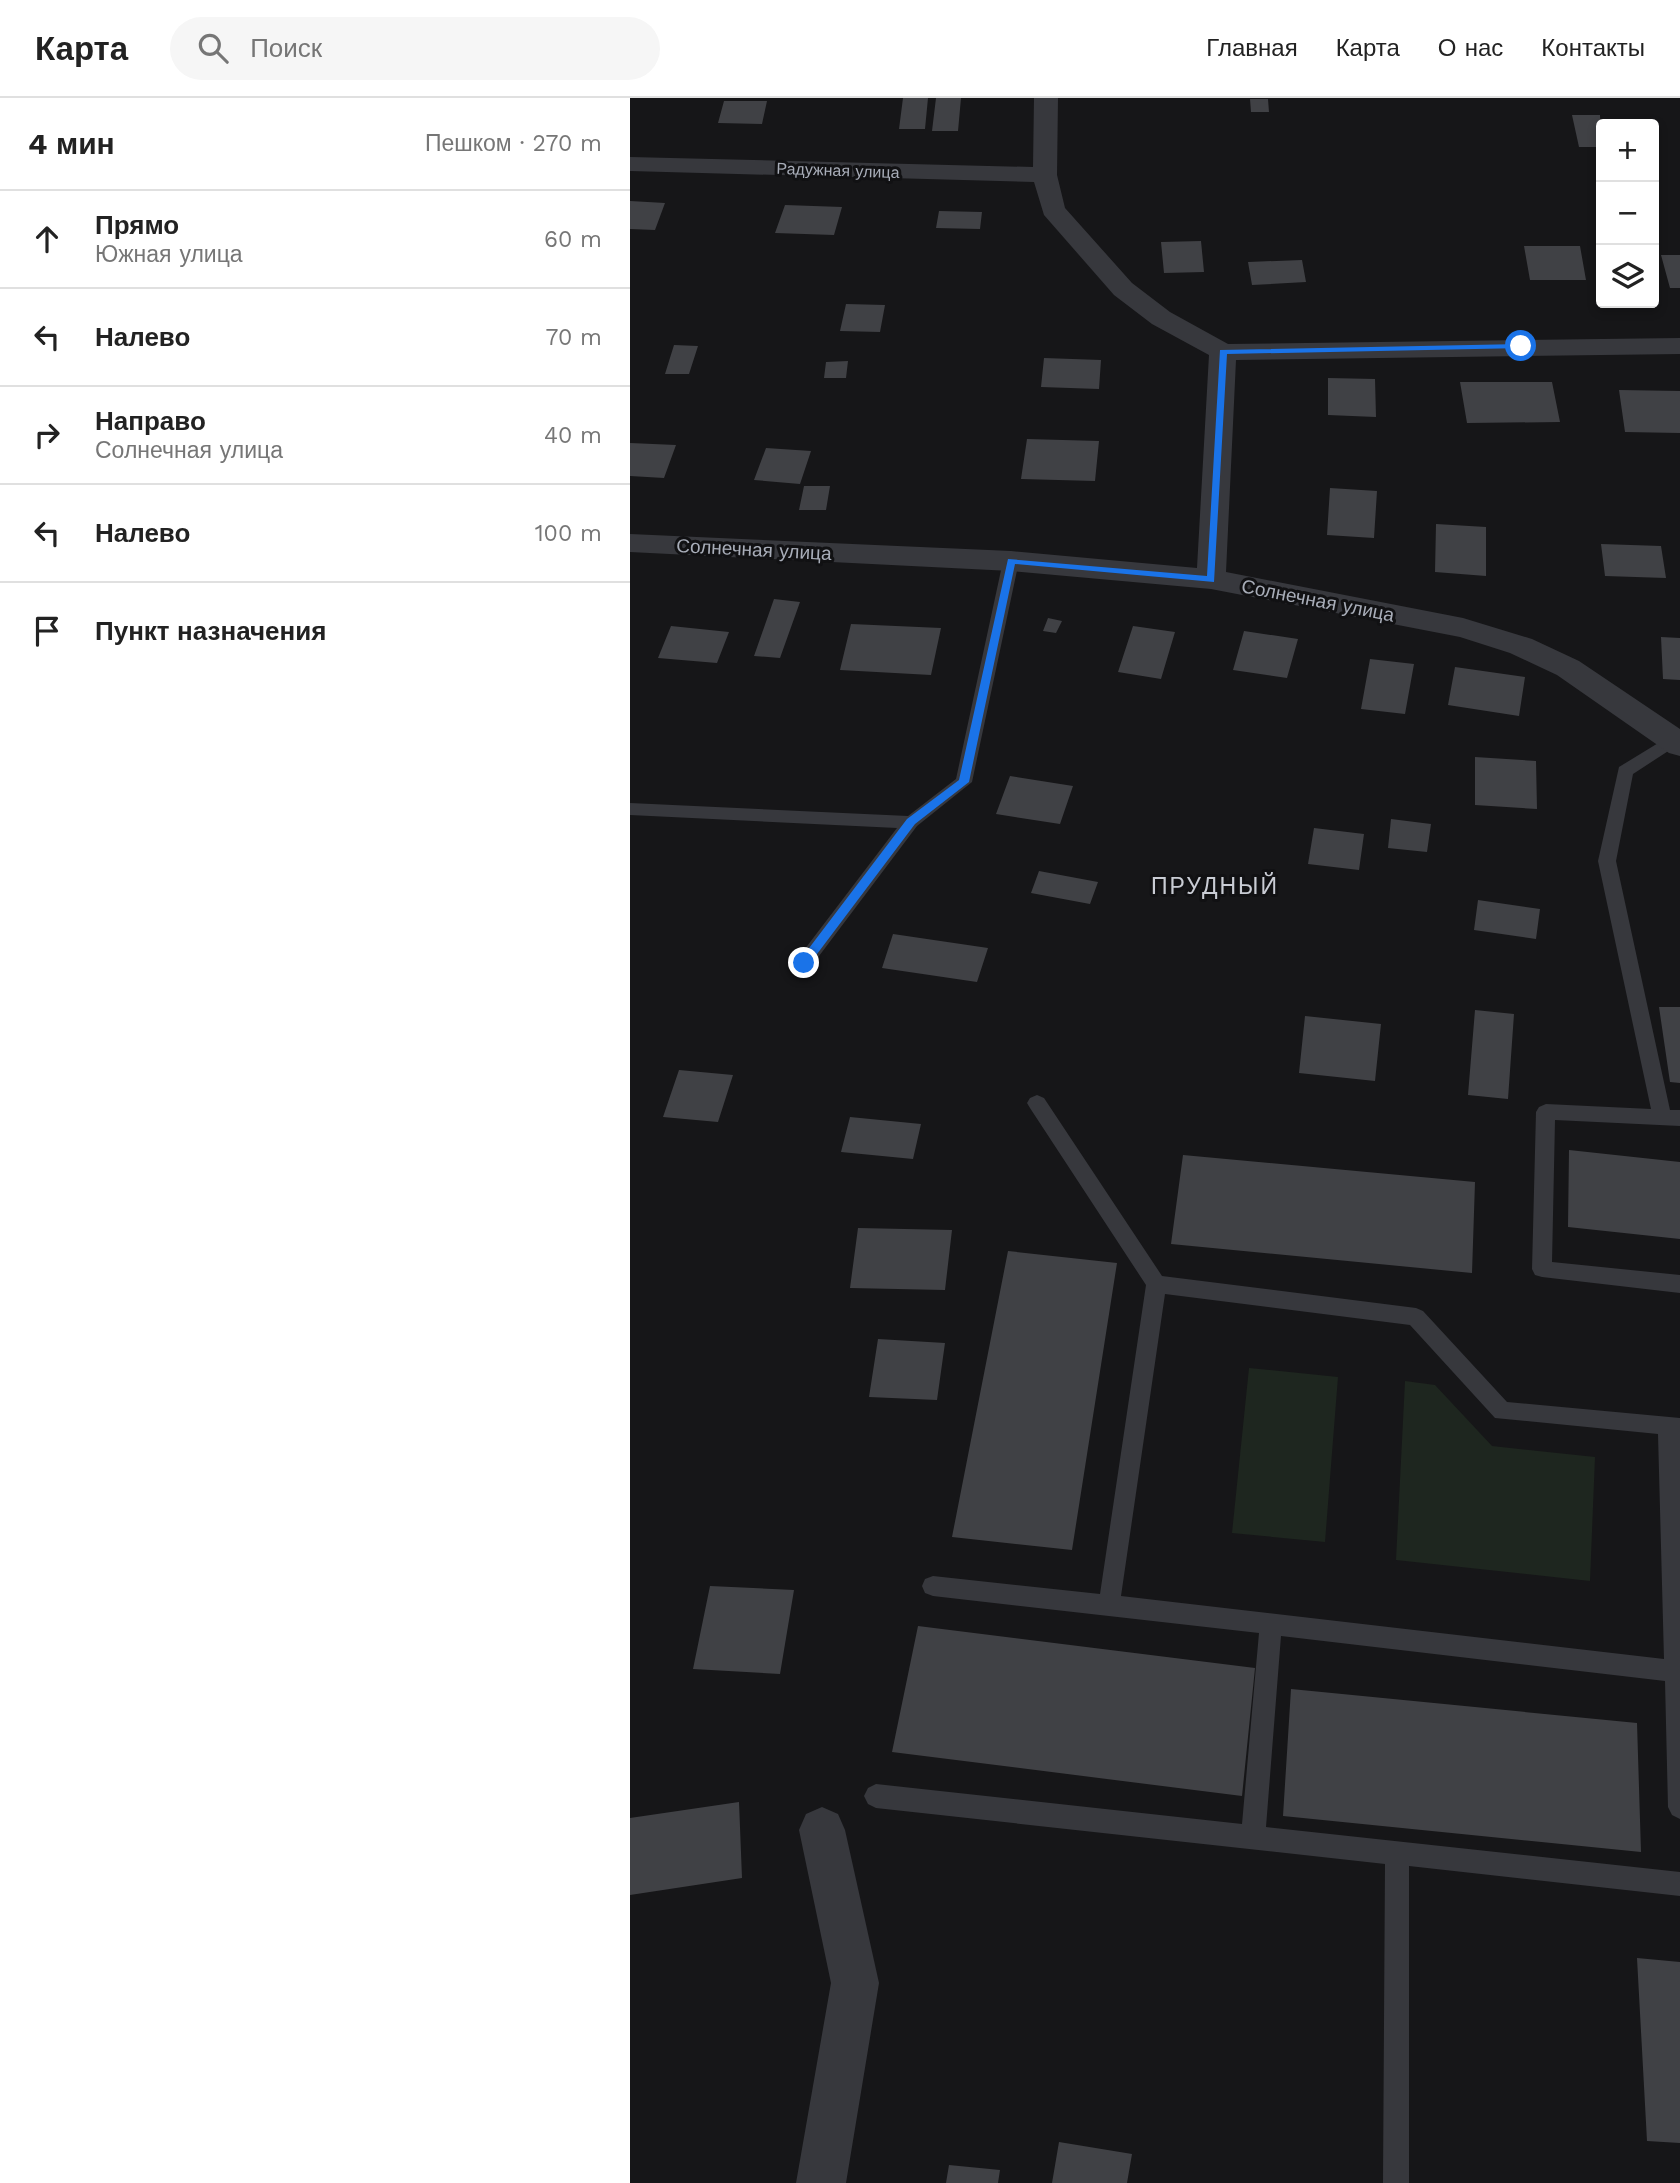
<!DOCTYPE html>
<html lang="ru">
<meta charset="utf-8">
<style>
body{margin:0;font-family:"Work Sans",sans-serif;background:#f6f6f6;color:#222}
.controls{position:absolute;right:21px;top:21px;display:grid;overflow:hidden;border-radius:7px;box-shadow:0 4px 10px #0003}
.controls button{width:63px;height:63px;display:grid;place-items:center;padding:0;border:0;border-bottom:2px solid #e0e0e0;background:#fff;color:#222;font:35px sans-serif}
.stop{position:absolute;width:21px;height:21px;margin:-16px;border:5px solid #1a73e8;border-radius:50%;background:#fff}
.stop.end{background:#1a73e8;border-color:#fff;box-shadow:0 2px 7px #0008}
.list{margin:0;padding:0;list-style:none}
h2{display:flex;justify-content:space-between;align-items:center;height:91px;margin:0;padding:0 28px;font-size:30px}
h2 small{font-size:23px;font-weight:400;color:#767676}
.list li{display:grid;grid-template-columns:46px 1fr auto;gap:21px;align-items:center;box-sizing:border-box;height:98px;padding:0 28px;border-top:2px solid #e0e0e0}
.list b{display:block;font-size:26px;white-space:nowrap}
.list p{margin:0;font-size:23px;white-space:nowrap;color:#767676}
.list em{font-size:23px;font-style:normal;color:#767676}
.icon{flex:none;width:38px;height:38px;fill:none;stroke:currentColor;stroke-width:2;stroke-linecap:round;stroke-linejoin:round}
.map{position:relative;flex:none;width:1050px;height:2085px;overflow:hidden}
header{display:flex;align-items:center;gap:42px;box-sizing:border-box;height:98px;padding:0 35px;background:#fff;border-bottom:2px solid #e0e0e0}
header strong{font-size:33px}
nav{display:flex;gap:38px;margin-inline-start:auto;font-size:24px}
.search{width:490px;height:63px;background:#f6f6f6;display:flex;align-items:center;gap:18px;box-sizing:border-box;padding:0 24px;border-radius:38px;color:#767676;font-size:26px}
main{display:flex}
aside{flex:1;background:#fff}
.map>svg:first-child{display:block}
.green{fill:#1e261f}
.building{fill:#404145}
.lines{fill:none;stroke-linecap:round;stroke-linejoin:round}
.service{fill:#37383d;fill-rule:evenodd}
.minor{fill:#37383d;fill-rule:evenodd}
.route{fill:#1a73e8}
.labels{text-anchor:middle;stroke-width:6;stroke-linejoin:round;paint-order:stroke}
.far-street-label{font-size:16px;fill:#a8adb8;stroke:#111113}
.street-label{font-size:19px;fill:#a8adb8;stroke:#111113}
.quarter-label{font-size:23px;letter-spacing:2px;fill:#c9ccd4;stroke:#111113}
</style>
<header>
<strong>Карта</strong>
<div class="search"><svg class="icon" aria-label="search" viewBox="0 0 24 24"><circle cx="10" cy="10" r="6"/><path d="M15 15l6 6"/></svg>Поиск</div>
<nav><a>Главная</a><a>Карта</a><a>О нас</a><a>Контакты</a></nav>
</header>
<main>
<aside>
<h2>4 мин<small>Пешком · 270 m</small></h2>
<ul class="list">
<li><svg class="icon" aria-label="ahead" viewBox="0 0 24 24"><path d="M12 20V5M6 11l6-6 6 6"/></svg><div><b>Прямо</b><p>Южная улица</p></div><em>60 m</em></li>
<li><svg class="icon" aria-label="left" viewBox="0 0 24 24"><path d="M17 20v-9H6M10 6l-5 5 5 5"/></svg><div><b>Налево</b></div><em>70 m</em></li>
<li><svg class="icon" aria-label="right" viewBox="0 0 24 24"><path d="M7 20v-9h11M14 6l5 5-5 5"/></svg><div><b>Направо</b><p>Солнечная улица</p></div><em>40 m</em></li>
<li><svg class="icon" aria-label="left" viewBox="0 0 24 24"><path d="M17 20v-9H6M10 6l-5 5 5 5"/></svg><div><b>Налево</b></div><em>100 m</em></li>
<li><svg class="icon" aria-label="arrive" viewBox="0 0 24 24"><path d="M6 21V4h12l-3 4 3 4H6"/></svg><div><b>Пункт назначения</b></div></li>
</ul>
</aside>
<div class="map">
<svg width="1050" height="2085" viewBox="0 0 1050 2085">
<rect width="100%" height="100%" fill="#161618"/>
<path class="green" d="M619,1270L708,1279L695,1444L602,1435Z
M775,1283L805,1287L862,1348L965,1359L960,1483L766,1462Z"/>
<path class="building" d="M273,0H298L295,31H269Z
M306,0H331L328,33H302Z
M620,1H638L639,14H621Z
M94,3H137L132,26L88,25Z
M942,17H970L971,49H949Z
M0,103L35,105L25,132L0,131Z
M155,107L212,109L204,137L145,135Z
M309,113L352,114L350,131L306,130Z
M571,143L574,174L534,175L531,144Z
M894,148H950L956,182H900Z
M1031,157H1050V190H1040Z
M672,162L676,184L622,187L618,164Z
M216,206L255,207L250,234L210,233Z
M44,247L68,248L59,276H35Z
M414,260L471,262L469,291L411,289Z
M218,263L216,280H194L196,264Z
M698,280L745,281L746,319L698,317Z
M830,284H922L930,324L837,325Z
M989,292L1050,293V335L995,334Z
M397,341L469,343L465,383L391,381Z
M0,345L46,347L34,380L0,378Z
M136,350L181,353L170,386L124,382Z
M174,388H200L196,412H169Z
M700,390L747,393L744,440L697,437Z
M806,426L856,429V478L805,474Z
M971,446L1031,448L1036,480L975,478Z
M144,501L170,504L150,560L124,558Z
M418,520L432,523L426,535L413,533Z
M221,526L311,530L301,577L210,572Z
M41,528L99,534L87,565L28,560Z
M503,528L545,534L531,581L488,574Z
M614,533L668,541L657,580L603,572Z
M1031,539L1050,540V582L1033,581Z
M740,561L784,566L775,616L731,611Z
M825,569L895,579L889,618L818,607Z
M845,659L906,663L907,711L845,707Z
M380,678L443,688L430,726L366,716Z
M761,721L801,726L797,754L758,750Z
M684,730L734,736L729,772L678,766Z
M409,773L468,784L460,806L401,795Z
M848,802L910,811L906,841L844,832Z
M263,836L358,850L347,884L252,870Z
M1029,909H1050V985L1040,984Z
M845,912L884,916L878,1001L838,997Z
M675,918L751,926L745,983L669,975Z
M49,972L103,977L88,1024L33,1019Z
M220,1019L291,1026L283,1061L211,1054Z
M939,1052L1050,1064V1141L938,1129Z
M553,1057L845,1084L842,1175L541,1146Z
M228,1130L322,1132L315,1192L220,1190Z
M378,1153L487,1165L442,1452L322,1439Z
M248,1241L315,1245L307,1302L239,1299Z
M80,1488L164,1492L150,1576L63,1571Z
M288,1528L625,1570L612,1698L262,1654Z
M661,1591L1007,1625L1011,1754L653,1718Z
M109,1704L112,1780L0,1797V1720Z
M1007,1860L1050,1864V2045L1017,2043Z
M429,2044L502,2056L497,2085H422Z
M319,2067L370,2072L368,2085H316Z"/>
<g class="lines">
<path class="service" d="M381,458L389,463L342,684L287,728L180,870H168L165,865L168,860L267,730L0,717V705L278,718L326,681L373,463Z
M1043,636L1049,638V646L1003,676L986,763L1040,1012H1050V1028L925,1022L922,1164L1050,1177V1195L912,1179L905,1177L902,1171L906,1014L909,1009L916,1006L1021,1011L968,763L989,669Z
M407,997L414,1000L532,1178L786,1210L793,1213L877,1304L1050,1320V1721L1042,1717L1038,1709L1035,1583L651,1538L636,1729L1050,1774V1798L779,1768V2085H753L755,1766L246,1710L238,1706L234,1698L238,1690L246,1686L612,1726L629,1535L303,1498L295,1495L292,1488L295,1481L303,1478L470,1496L516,1187L400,1010L397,1005L400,1000ZM535,1196L780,1227L865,1320L1028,1336L1034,1561L491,1498Z"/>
<path class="minor" d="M404,0H428L427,77L435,110L502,185L540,214L598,246L1050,240V256L606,262L596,474L833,520L902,541L949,563L1050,631V658L1039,655L927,577L880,555L830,539L581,491L381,473L0,454V436L381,453L567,470L579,257L522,226L484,197L414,117L404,84L0,73V59L403,69Z
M192,1709L208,1716L215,1732L249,1885L216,2085H166L201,1885L169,1732L176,1716Z"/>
</g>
<path class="route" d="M891,246L894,250L597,256L584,484L385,466L339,684L285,726L178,868H170V862L277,721L329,682L378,461L577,478L590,252Z"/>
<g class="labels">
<g class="far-street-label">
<text transform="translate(208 72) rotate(2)" y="6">Радужная улица</text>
</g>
<g class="street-label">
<text transform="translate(124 451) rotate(3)" y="7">Солнечная улица</text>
<text transform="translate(688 502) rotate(11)" y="7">Солнечная улица</text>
</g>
<g class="quarter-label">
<text x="585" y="796">ПРУДНЫЙ</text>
</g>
</g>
</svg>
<div class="controls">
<button>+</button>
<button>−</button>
<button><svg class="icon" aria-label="layers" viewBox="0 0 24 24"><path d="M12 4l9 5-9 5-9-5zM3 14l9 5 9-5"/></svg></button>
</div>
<div class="stop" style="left:891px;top:248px"></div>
<div class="stop end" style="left:174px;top:865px"></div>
</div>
</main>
